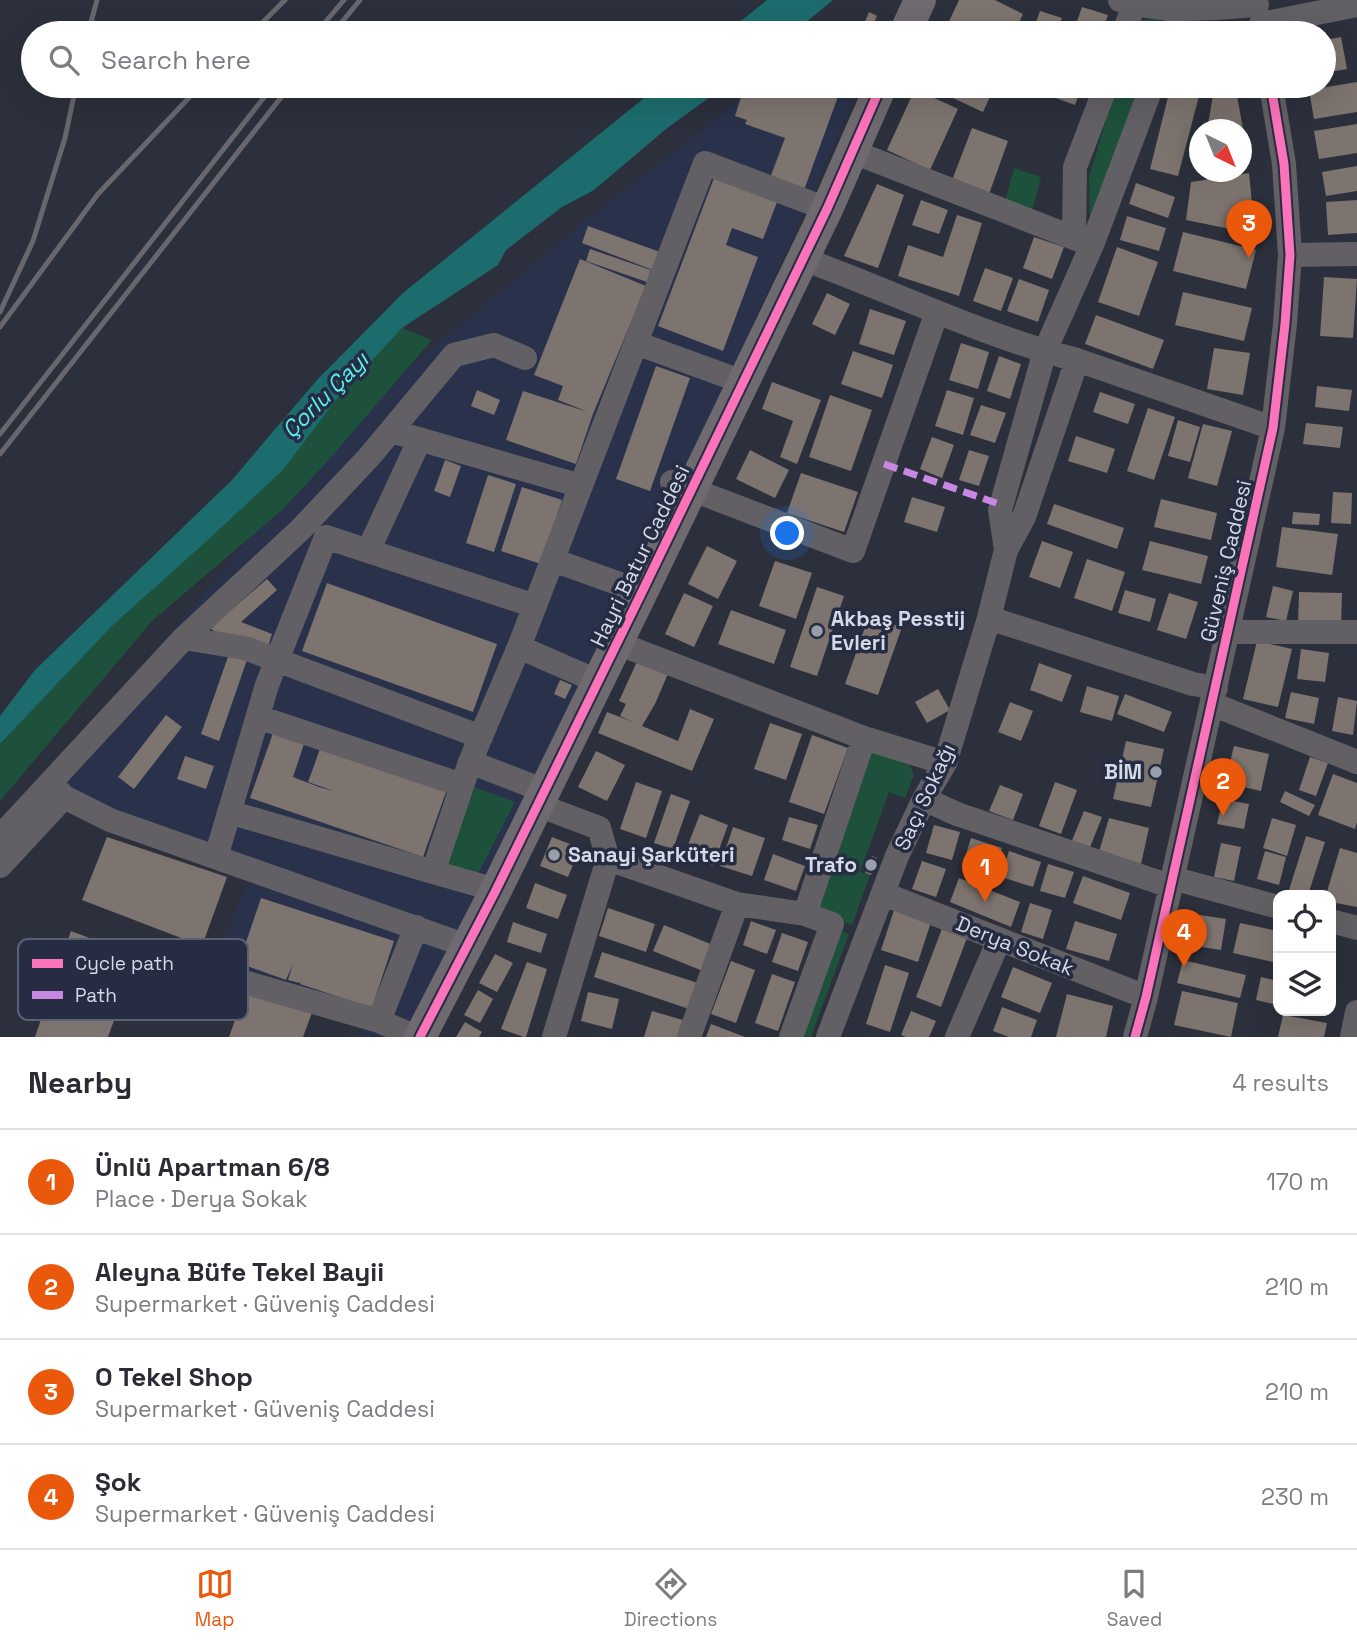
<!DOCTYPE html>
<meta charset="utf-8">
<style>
body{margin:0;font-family:"Space Grotesk",sans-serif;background:#f7f7f7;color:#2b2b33}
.controls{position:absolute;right:21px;bottom:21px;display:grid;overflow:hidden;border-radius:14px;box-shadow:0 7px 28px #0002}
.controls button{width:63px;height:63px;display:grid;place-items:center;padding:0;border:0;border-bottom:2px solid #e1e1e2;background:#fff;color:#2b2b33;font:35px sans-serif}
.compass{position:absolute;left:1189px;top:119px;width:63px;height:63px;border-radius:50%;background:#fff;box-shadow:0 7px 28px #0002;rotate:137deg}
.you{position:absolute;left:788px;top:534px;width:24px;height:24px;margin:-18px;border:5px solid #fff;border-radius:50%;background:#1a73e8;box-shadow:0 0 0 10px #1a73e833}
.badge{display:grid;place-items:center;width:46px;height:46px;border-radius:50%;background:#ea580c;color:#fff;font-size:23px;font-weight:700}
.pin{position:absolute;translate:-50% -58px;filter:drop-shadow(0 2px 4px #0008)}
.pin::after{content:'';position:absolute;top:37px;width:24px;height:21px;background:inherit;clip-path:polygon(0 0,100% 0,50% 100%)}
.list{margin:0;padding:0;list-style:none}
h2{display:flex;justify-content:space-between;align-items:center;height:91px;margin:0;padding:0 28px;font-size:30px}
h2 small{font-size:23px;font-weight:400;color:#7c7c81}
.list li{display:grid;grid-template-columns:46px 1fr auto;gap:21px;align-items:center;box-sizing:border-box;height:105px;padding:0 28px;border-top:2px solid #e1e1e2}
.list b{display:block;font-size:26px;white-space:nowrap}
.list p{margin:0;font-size:23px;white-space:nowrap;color:#7c7c81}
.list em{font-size:23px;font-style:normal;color:#7c7c81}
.icon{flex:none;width:38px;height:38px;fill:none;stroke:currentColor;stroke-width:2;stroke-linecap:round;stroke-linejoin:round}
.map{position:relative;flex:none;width:1357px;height:1037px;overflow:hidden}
.search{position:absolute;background:#fff;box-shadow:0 7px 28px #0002;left:21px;right:21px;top:21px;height:77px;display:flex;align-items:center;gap:18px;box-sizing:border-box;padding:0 24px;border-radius:38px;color:#7c7c81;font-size:26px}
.sheet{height:511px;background:#fff}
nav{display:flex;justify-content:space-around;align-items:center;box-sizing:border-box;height:98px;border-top:2px solid #e1e1e2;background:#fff;font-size:19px;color:#7c7c81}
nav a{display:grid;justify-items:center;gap:4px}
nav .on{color:#ea580c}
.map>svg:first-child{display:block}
.built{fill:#2a324b}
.green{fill:#1d513b}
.water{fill:#1d6c6d}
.building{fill:#7d736f}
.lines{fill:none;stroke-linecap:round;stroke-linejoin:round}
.minor{stroke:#626064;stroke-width:24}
.major{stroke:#6e6a6f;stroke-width:32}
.rail{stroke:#68676d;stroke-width:5}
.quiet{stroke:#c787e3;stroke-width:7;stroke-dasharray:14 7;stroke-linecap:butt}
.cycleway-casing{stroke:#262d42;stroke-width:13}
.cycleway{stroke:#fb73b8;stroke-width:9}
.poi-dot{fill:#9a9eab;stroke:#262d42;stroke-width:2.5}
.labels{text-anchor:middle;stroke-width:7;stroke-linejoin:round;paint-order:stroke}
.street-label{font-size:21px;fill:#d5dae7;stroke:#262d42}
.poi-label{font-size:21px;font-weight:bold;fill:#d5dae7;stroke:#262d42;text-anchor:start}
.water-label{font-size:23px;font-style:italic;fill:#57f0f1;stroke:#262d42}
.key{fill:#262d42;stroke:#5b6174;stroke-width:2}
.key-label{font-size:19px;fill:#d5dae7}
</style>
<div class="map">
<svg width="1357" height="1037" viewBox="0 0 1357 1037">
<rect width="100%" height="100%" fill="#2c303c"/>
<path class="built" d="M758,86H860L667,517L405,1037H358L365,1024L190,961H211L214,957L249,882L241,875L182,842L68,813L36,785L157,649L353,414L586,220Z"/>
<path class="green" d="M1160,19L1165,22L1163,33H1132L1141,20Z
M1116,86H1144L1090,225L1089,177Z
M1014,168L1041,177L1032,211L1005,202Z
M402,328L432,340L326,463L281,511L153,620L0,801V744L113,625L208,540L283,470L336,400Z
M872,749L909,763L914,775L905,798L889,792L860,872L870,875L852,925L822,915L816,902Z
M471,786L515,802L478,874L442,862Z
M837,929L849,934L811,1037H800Z"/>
<path class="water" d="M767,0H833L793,33H726Z
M659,86H725L666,129L594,190L562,207L506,250L498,265L402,328L336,400L283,470L208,540L113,625L0,744V716L35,670L232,480L317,380L403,293Z"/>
<path class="building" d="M959,0H995L1023,14L1014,33H953L945,30Z
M1082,7L1108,15L1102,33H1073Z
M1040,11L1062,18L1056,33H1032Z
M869,12L877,16L870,32L862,29Z
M1209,26L1211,32L1223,29L1224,33H1194L1196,29Z
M1341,37L1347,69L1324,73V40Z
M1357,82V112L1314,119L1309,90Z
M759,86L777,91L779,88L801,95L804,86H827L840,91L804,190L770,178L785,138L745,124L747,120L735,116L742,94L755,98Z
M927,86H995L983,112Z
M1009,86H1038L1034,95Z
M1054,86H1082L1075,105L1050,96Z
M915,89L958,109L930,170L887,150Z
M1170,89L1199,96L1178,176L1150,169Z
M1236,91L1248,155L1242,157V130H1207L1213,95Z
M1357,124V153L1319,159L1314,131Z
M972,128L1008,141L988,197L951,183Z
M1357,166V191L1326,196L1322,172Z
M1249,173L1255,234L1186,220L1191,182Z
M714,178L777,202L763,239L732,228L726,245L758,257L723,351L658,326Z
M1136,183L1175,197L1168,218L1129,204Z
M877,184L904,195L878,268L844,256Z
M921,200L948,210L939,234L912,225Z
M1357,200V233L1328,235L1326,202Z
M957,215L982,223L959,296L898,276L908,245L943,257Z
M1127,216L1166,228L1159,251L1120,240Z
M588,226L660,252L653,270L582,243Z
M1183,232L1256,250L1246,289L1173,271Z
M1034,237L1064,247L1052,279L1023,268Z
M1117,247L1158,262L1139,316L1098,302Z
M590,249L651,270L647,282L586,261Z
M580,259L646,286L593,414L576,464L506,440L523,391L588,412L558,400L563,386L534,375Z
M985,268L1013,278L1001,311L973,301Z
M1324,277L1357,279L1353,338L1320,336Z
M1019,279L1049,290L1038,322L1007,311Z
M1183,292L1252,308L1244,341L1175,325Z
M827,293L850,304L835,335L812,324Z
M870,309L906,321L894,355L859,344Z
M1096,315L1164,340L1153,369L1085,344Z
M961,343L989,352L978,389L949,380Z
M1214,348L1250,353L1243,395L1207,389Z
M853,351L893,365L882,398L841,384Z
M999,356L1021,364L1010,399L987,391Z
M656,366L690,378L650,491L616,479Z
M772,382L821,400L797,464L780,457L793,421L762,409Z
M1317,386L1352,390L1349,411L1315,407Z
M477,390L500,400L494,415L471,406Z
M947,390L974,398L963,435L935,426Z
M1100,392L1135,404L1128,424L1093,412Z
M830,395L872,410L851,471L809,457Z
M981,405L1006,413L995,443L970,435Z
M1148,408L1175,417L1154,480L1127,471Z
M1178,420L1200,427L1190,462L1168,456Z
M1306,423L1343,427L1340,448L1303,444Z
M1203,424L1232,431L1217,486L1188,478Z
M1076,436L1115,449L1107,473L1068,461Z
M932,437L954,445L942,478L920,469Z
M750,450L789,470L775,498L736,479Z
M969,450L989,456L979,486L959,480Z
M445,460L461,466L450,497L434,491Z
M801,473L858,492L844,532L787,513Z
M488,475L516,484L494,552L466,543Z
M522,487L562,500L541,564L501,551Z
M1333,492L1352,493L1351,524L1331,523Z
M912,497L945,507L937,532L904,522Z
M1161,499L1217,513L1211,540L1154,527Z
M1054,504L1124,528L1117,549L1047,524Z
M1293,512L1320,514L1319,525L1292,524Z
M1282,527L1338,534L1332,575L1276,567Z
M1042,541L1073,552L1060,588L1029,577Z
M1150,541L1208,556L1201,584L1142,570Z
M707,546L737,561L718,599L688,584Z
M1087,559L1125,572L1112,611L1074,598Z
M775,561L812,573L796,619L759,606Z
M267,579L277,590L241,622L272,634L267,650L222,637L210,628Z
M327,583L497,644L473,712L302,651Z
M1273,586L1293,591L1286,621L1266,617Z
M817,587L844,596L817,676L790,667Z
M1125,590L1156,599L1150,622L1118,613Z
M1299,592L1342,593L1341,626L1298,624Z
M684,593L713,606L694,647L665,634Z
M1169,593L1198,602L1186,639L1157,630Z
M731,610L786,630L774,664L718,644Z
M869,616L902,627L878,695L845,684Z
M1257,641L1292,649L1278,707L1243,699Z
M231,648L249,654L219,741L201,734Z
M1301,649L1329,653L1325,682L1297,679Z
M640,655L670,669L655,704L642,726L678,741L690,709L714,719L692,771L598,733L607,712L633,722L620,716L626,704L619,701Z
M1039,663L1072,675L1062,702L1030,690Z
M560,680L572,685L565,699L554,694Z
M1087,686L1119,696L1112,721L1080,712Z
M938,689L950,710L927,723L915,702Z
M1291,692L1319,698L1314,724L1285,718Z
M1125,694L1172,712L1164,732L1117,714Z
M1338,697L1357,701L1353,735L1332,731Z
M1010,702L1033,711L1021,741L998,732Z
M166,715L182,727L134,789L118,777Z
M770,723L802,734L786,780L754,769Z
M273,733L304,744L293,777L319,787L334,791L308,782L320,749L446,792L423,857L250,798Z
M812,735L848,748L824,814L789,802Z
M1126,741L1164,749L1151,807L1113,799Z
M1234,746L1269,754L1261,791L1225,783Z
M596,751L625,765L607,801L578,787Z
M185,756L214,766L206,789L177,779Z
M1310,757L1328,763L1316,796L1299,790Z
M1333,774L1357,783V822L1355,829L1318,815Z
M636,782L662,791L646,838L620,829Z
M1055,782L1077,790L1061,834L1039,826Z
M1000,785L1023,794L1013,820L989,811Z
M1285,791L1315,805L1309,816L1280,802Z
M671,794L690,801L673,849L654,843Z
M1223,799L1249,804L1244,829L1217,824Z
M1084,811L1102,817L1089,850L1071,843Z
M700,814L728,825L713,866L684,855Z
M789,817L818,825L810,849L782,840Z
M1109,818L1149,828L1141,864L1099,852Z
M1272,818L1296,825L1287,856L1263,848Z
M934,825L960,832L952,860L926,853Z
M733,827L765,838L752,876L720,866Z
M1306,836L1325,842L1308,895L1289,890Z
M107,837L227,877L202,946L82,900Z
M552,837L580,848L568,877L540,866Z
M971,838L1002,848L993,874L963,864Z
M1221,843L1241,847L1234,881L1214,877Z
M1340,848L1357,853V907L1331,902V895H1326Z
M1009,851L1041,862L1033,887L1001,877Z
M1265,851L1286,857L1279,885L1257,879Z
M773,854L805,866L796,891L764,880Z
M872,856L877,858L871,875L865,873Z
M922,861L946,869L936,897L912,889Z
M1048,864L1074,872L1065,898L1040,891Z
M1083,876L1130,893L1121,920L1073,903Z
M959,878L1020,902L1011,927L950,902Z
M535,883L567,895L558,919L526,908Z
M261,898L394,941L372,1008L300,984L302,976L300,983L288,980L293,964L286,980L239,963Z
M1030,903L1052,910L1043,939L1021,932Z
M608,908L655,924L646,952L599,936Z
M894,910L931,922L918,962L881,950Z
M1200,915L1226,919L1221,950L1195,946Z
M751,921L776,930L767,954L743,945Z
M1075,921L1117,934L1109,961L1066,949Z
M513,922L547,934L541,953L507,942Z
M1240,923L1278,931V963L1233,953Z
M664,925L713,945L703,971L653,951Z
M943,926L968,935L941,1007L916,997Z
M71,931L137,956L108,1037H35Z
M782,933L808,942L798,971L772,962Z
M1331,942L1335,943L1332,961H1331Z
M602,952L701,984L692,1010L594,977Z
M495,954L513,963L497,992L479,983Z
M1183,960L1246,975L1240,998L1177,983Z
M731,961L755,970L736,1023L711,1014Z
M527,962L547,969L526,1037H524L501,1029Z
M885,965L909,973L890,1032L866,1024Z
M1013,967L1052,983L1040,1013L1001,997Z
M772,974L795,982L778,1031L755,1023Z
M1261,977L1278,981V1005L1256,1000Z
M246,988L312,1013L303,1037H229Z
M478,990L493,999L480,1023L464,1015Z
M1182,991L1238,1003L1231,1037L1174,1025Z
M588,992L619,999L612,1029L581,1021Z
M1067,994L1113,1006L1106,1037H1056Z
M1002,1007L1037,1020L1031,1037H1009L993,1031Z
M652,1011L686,1021L681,1037H644Z
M911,1011L936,1021L929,1037H906L901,1035Z
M1283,1015L1327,1023L1324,1037H1278Z
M465,1022L482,1032L479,1037H456Z
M711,1024L745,1037H706Z"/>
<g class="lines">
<path class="minor" d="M1120,0C1164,14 1212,8 1257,5
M1261,24L1357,5
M1124,33L1134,4
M1172,33L1181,9
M851,151L1092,245
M1074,238L1075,167L1106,86
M1290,255L1357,254
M803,259C894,292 983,336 1077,360L1273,428
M636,343L743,382
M391,431L581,486
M672,482L853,551L937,312
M1006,550L1024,517L1077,360
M368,551L420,439
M553,560L642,592
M989,618L1006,550L1000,510L1045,351L1092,245L1152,86
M1228,632H1357
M184,638L245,648L481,737
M617,643L864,738L945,763
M519,647L705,163L827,209
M1212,704L1357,762
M258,717L462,785
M470,762L545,791
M51,782L64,797L110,820L467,946
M924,799L957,814L1170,886
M538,805L599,828L608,859L554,1037
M229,812L433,872
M0,837L184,638L301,529L369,457L454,355L494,345L525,358
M216,857L267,685L326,537L535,606
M608,859L737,904L805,914L832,924L791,1037
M0,866L64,797
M1172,878L1278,907
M496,890L433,872L470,762L519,647L599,682
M884,894L1146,997
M805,914L864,738
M1331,921L1357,928
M201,972L216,974L379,1021L416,1037
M379,1021L416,927
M689,1037L737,904
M828,1037L897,856L924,799L945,763L989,618L1193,684L1216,688
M957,1037L999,940
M1135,1037L1146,997L1273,428L1285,324L1290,255L1284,164L1271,86
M1352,1037L1357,1012"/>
<path class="major" d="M905,33L920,0
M420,1037L496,890L642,592L827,209L881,86"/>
<path class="rail" d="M88,33L97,0
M252,33L285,0
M316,33L344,0
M333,33L360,0
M0,312L33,241L65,138L76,86
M0,327L98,194L200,86
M0,434L273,86
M0,454L290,86"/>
<path class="quiet" d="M884,464L1002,505"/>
<defs>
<path id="cycleway" d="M420,1037L496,890L642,592L827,209L881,86
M1135,1037L1146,997L1273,428L1285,324L1290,255L1284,164L1271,86"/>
</defs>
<use href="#cycleway" class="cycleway-casing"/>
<use href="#cycleway" class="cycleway"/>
</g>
<g class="poi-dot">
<circle cx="817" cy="631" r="7"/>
<circle cx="1156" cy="772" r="7"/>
<circle cx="554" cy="855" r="7"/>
<circle cx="871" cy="865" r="7"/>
</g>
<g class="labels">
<g class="street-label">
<text transform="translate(640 556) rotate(-64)" y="7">Hayri Batur Caddesi</text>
<text transform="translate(1226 561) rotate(-77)" y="7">Güveniş Caddesi</text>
<text transform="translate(925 797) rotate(-65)" y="7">Saçı Sokağı</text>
<text transform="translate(1015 946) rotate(22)" y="7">Derya Sokak</text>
</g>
<g class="poi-label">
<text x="831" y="626">Akbaş Pesstij<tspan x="831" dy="24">Evleri</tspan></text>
<text x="1142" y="779" text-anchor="end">BİM</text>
<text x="568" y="862">Sanayi Şarküteri</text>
<text x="857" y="872" text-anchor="end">Trafo</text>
</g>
<g class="water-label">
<text transform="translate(325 395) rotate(-45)" y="8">Çorlu Çayı</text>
</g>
</g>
<rect x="18" y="939" width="230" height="81" rx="10" class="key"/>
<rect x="32" y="959" width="31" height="9" fill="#fb73b8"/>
<rect x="32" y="991" width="31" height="8" fill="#c787e3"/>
<g class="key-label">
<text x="75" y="970">Cycle path</text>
<text x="75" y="1002">Path</text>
</g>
</svg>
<div class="controls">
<button><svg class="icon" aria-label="locate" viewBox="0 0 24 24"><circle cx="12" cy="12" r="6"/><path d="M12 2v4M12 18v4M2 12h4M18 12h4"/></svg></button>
<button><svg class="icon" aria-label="layers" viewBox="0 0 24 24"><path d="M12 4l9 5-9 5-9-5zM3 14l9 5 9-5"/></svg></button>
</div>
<svg class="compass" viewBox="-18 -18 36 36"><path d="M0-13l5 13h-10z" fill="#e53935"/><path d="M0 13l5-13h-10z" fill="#7c7c81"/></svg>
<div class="you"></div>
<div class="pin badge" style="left:985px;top:902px">1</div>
<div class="pin badge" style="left:1223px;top:816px">2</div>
<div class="pin badge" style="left:1249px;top:258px">3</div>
<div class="pin badge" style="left:1184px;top:967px">4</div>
<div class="search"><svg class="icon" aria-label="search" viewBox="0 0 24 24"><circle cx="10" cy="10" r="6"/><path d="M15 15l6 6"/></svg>Search here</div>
</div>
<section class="sheet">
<h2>Nearby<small>4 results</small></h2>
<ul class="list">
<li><span class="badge">1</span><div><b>Ünlü Apartman 6/8</b><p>Place · Derya Sokak</p></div><em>170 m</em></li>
<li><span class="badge">2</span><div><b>Aleyna Büfe Tekel Bayii</b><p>Supermarket · Güveniş Caddesi</p></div><em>210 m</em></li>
<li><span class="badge">3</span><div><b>O Tekel Shop</b><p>Supermarket · Güveniş Caddesi</p></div><em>210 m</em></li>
<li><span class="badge">4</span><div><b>Şok</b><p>Supermarket · Güveniş Caddesi</p></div><em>230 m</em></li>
</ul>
</section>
<nav>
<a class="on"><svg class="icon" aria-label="map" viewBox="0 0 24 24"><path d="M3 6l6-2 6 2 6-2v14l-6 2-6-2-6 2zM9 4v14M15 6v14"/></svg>Map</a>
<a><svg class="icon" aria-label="directions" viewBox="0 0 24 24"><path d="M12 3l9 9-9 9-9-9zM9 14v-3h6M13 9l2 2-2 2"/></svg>Directions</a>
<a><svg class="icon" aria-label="saved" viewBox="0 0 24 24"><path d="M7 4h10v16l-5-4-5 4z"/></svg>Saved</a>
</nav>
